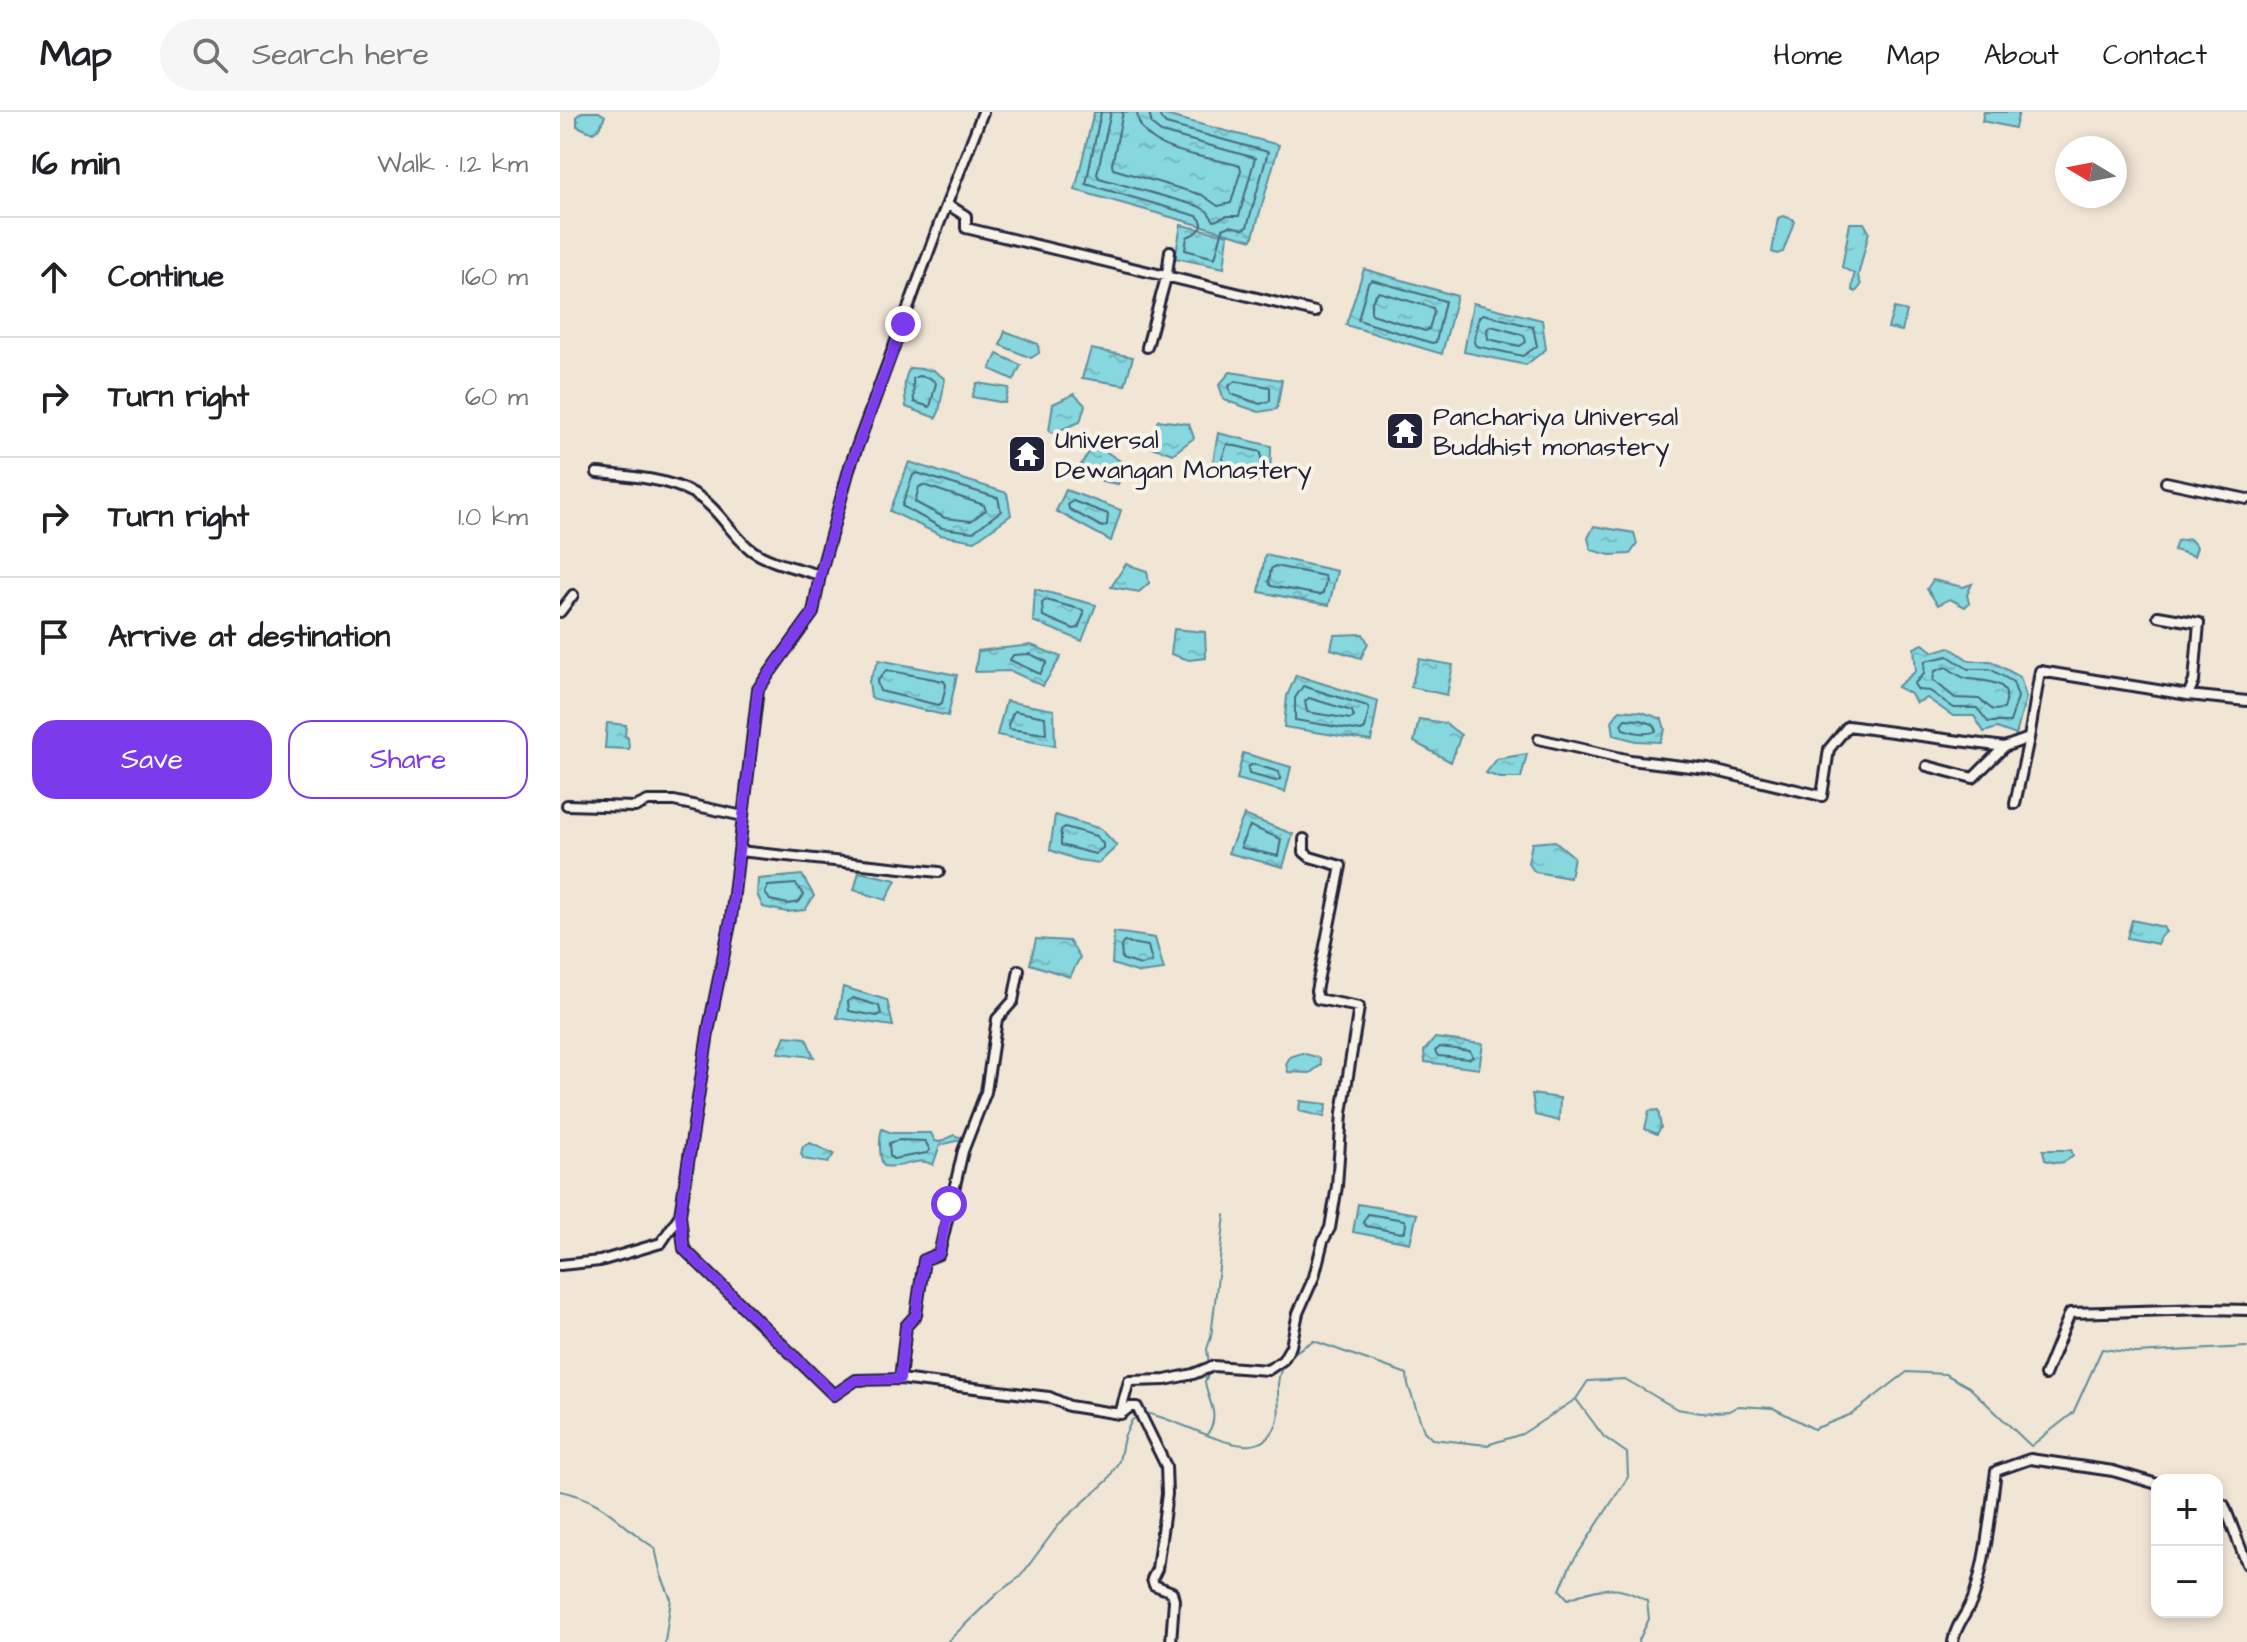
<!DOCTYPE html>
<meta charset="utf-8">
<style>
body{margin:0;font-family:"Architects Daughter",sans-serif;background:#f6f6f6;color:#202124}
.controls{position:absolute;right:24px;bottom:24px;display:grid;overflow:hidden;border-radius:16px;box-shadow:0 4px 12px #0003}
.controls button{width:72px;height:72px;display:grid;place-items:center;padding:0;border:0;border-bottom:2px solid #e0e0e0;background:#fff;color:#202124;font:40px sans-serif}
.compass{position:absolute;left:1495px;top:24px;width:72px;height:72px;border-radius:50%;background:#fff;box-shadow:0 4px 12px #0003;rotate:280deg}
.stop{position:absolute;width:24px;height:24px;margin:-18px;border:6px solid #7c3aed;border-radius:50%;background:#fff}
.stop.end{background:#7c3aed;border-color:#fff;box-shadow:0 2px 8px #0008}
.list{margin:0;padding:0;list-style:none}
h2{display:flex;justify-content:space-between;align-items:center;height:104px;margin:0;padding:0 32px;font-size:34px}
h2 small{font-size:26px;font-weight:400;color:#757577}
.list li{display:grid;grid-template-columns:52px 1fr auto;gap:24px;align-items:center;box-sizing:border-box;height:120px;padding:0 32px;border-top:2px solid #e0e0e0}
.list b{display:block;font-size:30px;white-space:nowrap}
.list em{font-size:26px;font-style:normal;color:#757577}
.actions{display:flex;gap:16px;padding:24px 32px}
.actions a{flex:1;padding:18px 0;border:2px solid #7c3aed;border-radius:24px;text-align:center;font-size:28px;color:#7c3aed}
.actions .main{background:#7c3aed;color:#fff}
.icon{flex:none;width:44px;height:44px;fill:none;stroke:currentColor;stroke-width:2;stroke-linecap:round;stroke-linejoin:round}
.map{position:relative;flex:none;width:1687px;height:1530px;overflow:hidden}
header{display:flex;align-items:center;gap:48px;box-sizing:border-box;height:112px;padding:0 40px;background:#fff;border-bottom:2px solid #e0e0e0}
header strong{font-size:38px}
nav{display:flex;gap:44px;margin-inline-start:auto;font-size:28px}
.search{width:560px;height:72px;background:#f6f6f6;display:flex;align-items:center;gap:20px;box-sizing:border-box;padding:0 28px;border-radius:44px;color:#757577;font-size:30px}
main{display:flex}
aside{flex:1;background:#fff}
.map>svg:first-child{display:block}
.water{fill:url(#water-ripples);stroke:#5e8f9d;stroke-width:2}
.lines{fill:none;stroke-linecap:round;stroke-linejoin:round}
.shore{stroke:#4a6a7c;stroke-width:2}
.stream{stroke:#5e8f9d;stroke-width:2}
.street-casing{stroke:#22223b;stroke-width:14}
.street{stroke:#f7f3e8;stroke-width:8}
.route{stroke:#7c3aed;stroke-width:10}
.labels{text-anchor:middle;stroke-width:8;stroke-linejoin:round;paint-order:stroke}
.poi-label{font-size:26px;fill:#22223b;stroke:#f7f3e8;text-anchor:start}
</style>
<header>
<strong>Map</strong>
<div class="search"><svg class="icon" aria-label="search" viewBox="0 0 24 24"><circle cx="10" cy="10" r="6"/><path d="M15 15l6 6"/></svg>Search here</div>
<nav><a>Home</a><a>Map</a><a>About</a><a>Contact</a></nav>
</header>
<main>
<aside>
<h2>16 min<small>Walk · 1.2 km</small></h2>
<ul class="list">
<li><svg class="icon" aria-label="ahead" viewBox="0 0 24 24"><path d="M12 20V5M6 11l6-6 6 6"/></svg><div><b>Continue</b></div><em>160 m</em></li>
<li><svg class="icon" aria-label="right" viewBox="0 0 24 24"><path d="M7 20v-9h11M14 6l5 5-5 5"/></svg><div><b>Turn right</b></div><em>60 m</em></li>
<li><svg class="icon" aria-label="right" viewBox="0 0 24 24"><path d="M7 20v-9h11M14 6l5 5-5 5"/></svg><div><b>Turn right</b></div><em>1.0 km</em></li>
<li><svg class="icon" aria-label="arrive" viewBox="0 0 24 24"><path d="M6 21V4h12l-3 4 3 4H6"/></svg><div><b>Arrive at destination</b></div></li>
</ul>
<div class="actions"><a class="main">Save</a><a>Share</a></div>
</aside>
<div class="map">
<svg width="1687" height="1530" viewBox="0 0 1687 1530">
<defs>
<pattern id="water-ripples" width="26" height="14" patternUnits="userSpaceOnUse" patternTransform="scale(2)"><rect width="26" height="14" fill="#86d7de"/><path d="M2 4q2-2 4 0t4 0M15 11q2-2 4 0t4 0" fill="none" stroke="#73b8bf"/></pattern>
</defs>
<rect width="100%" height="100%" fill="#f1e5d5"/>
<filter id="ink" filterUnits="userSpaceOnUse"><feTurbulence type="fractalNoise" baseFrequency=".0125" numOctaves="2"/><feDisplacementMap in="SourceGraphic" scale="16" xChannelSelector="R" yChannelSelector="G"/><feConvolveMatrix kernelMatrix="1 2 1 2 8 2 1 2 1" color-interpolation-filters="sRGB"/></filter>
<g filter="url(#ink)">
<path class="water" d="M22,0H39L45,4L40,15L33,21L17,14V4Z
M534,0H594L719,33L692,128L515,78Z
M1424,0H1459L1455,16L1422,9Z
M1223,104L1233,107L1234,110L1223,140L1217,142L1212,140L1218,106Z
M1290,111H1304L1309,120L1298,164L1301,173L1296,180L1292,178L1294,162L1282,155Z
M621,113L668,123L664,156L615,146Z
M804,157L897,184L882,242L786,213Z
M913,191L982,208L986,237L966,253L904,240Z
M1334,196L1347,199L1342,219L1328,216Z
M445,219L478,232L479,241L471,246L440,233Z
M531,237L573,245L565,273L522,266Z
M437,242L461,253L454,268L430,257Z
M350,256L373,258L385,267L379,300L376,306L346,295C345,282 342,268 350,256Z
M670,260L722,268L717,297L699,300L664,288L659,273Z
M417,271L449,276L445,291L412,285Z
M514,282L525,293L520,310L493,321L489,319L493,292Z
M598,308L629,312L634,326L613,342L591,335Z
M658,321L711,334L710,369H685L652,355Z
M534,332L565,352L558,372L542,369L519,356Z
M349,350L447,381L451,403L415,429L380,423L330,399Z
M506,378L561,398L551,429L496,399Z
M1034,414L1074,421L1077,432L1070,442L1050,443L1031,438L1028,426Z
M1630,427L1637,435L1634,444L1614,438L1617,429Z
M705,443L777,459L769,493L699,480Z
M566,452L587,459L589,471L579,480L551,475Z
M1373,468L1403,475L1412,472L1407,483L1409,491L1405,495L1390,487L1378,493L1367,477Z
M475,477L536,493L522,529L473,509Z
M614,517L645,520L646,546L629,548L611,542Z
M803,522L808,531L801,546L771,537L774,523Z
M1363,532L1373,540L1389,535L1410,549H1431L1460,565L1466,585L1456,623L1437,616L1424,620L1414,604H1393L1367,586L1356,591L1351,582L1337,575L1356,559L1354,536Z
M471,533L501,545L483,574L451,559L415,560L418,539Z
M859,547L893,553L887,583L851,575Z
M319,548L397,563L388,604L311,586L309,569Z
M736,563L818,589L811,629L724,615L727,584Z
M446,589L494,598L495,634L437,623Z
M1060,598L1082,600L1102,607L1105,618L1100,630L1076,629L1054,623L1052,609Z
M859,607L885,611L901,623L891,650L854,630Z
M47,611L66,613L65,624L68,625L69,637L45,636Z
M683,641L731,655L725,680L677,667Z
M967,642L961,666H940L926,661L937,647Z
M495,703L541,717L557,734L539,751L518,748L490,738Z
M684,703L733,722L723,755L668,741Z
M995,729L1014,745L1010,766L975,760L968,751L972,731Z
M299,760L336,768L326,788L294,778Z
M242,763L254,784L245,798L227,800L203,795L197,782L198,767Z
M1572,808L1603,815L1606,820L1599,826L1598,832L1567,826Z
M554,820L595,826L604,858L580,861L552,852Z
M476,827L509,829L520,845L510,865L470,852Z
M283,875L327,888L333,914L277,906Z
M225,924L246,926L254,945L218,941Z
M875,926L923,932L919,957L865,950L864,939Z
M742,941L760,946L761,953L750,961L728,960L726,952L730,945Z
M972,982L1000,986L999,1009L975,1003Z
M740,989L767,992L764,1005L739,999Z
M1098,998L1101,1015L1097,1022L1085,1017L1089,999Z
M322,1017L332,1021H371L375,1029L380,1030L394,1023L402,1026L401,1028L380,1033L373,1053C356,1043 345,1058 324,1054C319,1047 319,1025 322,1017Z
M250,1031L274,1042L268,1051L244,1047L241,1042L243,1034Z
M1483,1038H1511L1513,1043C1504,1053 1497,1052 1485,1048Z
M798,1092L857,1102L850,1131L793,1120Z"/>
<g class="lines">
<path class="shore" d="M541,0L526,72L637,104C649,115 637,121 627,125L625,138L655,146L663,117L670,114L683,117L687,115L708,40L606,12L601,7L599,0
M551,0L537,62L539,66L638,94L647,99L654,109L667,104H679L695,46L601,20L592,13L589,0
M563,0L552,53L553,57L642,83L658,94L671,91L681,58L680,54C648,43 579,42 577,0
M812,168L885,189L876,230L872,231L798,208L808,171Z
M819,180L873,196L874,200L869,217L865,219L812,202C809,197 813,183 819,180Z
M923,202L973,215L977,234L963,244L916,234L914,230L919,205Z
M931,214L964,223L966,230L960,234L928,227L927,217Z
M358,264L370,266L376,271L370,295L354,290L353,267Z
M675,269L710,275V289L700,292L671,282L669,274Z
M667,332L701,340V359L686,361L664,351L662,347Z
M357,361L438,386L441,399L413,420L382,416L342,394L353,363Z
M363,373L424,393L426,398L411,409L385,406L355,390L359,375Z
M513,389L548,402L547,413L542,415L509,397L508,392Z
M715,454L764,464L766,468L763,481L760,483L711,474L709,470L711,457Z
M486,488L523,498L524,502L518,516L514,517L483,504L482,491Z
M470,542L487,550L480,562L450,548L453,543Z
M1388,544L1408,557H1430L1453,570L1458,585L1450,610H1428L1417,596H1394L1370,579L1358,578L1354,572L1364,562L1365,549Z
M1386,555C1393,559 1400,566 1409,567C1430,570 1454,568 1444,597L1433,598L1419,587L1395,586L1373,568L1375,559Z
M326,558L384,569L386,573L382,591L378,593L320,579L317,570Z
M743,574L807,594L809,597L805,617L801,619L735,608V586Z
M749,586L792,599L794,605L790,607L747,600L745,589Z
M454,599L485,605L486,622L449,617L448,613Z
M1065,607L1080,608L1093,612L1096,619C1087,624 1073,620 1063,617L1061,612Z
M693,652L719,660L720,667L716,669L689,662L688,655Z
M690,714L721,727L718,744L682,736L681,732Z
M505,715L536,724L543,732V736L535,742L501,733V718Z
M236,772L244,783L239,790L228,792L210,788L205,781L208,774Z
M564,830L588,834L592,850L581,853L562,847L561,834Z
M293,886L319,894L321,902L317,904L289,899L288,889Z
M880,935L910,939L913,945L909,947L878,944L875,939Z
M339,1028L365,1029L370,1038L367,1041L333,1047L330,1044L329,1031Z
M808,1102L844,1108L846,1112L845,1119L841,1121L806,1114L803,1110Z"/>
<path class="stream" d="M649,1252L647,1237L651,1225L665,1103
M1016,1287L1044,1325L1067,1341L1068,1365L1010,1454L1000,1478L1008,1487C1041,1475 1055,1471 1087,1489L1089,1507L1078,1530
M585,1301C617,1307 655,1331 684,1333C695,1334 705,1330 711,1322C734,1294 692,1258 754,1229L847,1262L848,1273L864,1319L872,1327L927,1333L962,1322L1016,1287L1028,1269L1065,1267L1117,1297L1141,1301L1169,1299L1178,1294L1213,1296L1254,1317L1292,1302L1347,1260L1385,1262L1409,1275L1471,1334L1513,1301L1542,1237L1576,1241L1687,1235
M648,1321C661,1301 647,1289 645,1269L651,1258
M0,1379C45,1387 59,1413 95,1436L101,1463L111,1487L105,1530
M387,1530L439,1480L460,1465L500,1411L547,1369L559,1349L564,1325L572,1308L579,1304"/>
<defs>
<path id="street" d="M387,92L406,104V116L755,200
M587,235L607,162L610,139
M37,361C68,364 105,366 133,381C158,395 169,420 190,437C209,451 237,456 260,463
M1606,370L1687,387
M0,500L13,483
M1598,504L1639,511L1634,569L1628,583
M979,627L1070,648L1148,657L1262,684L1269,637L1288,614L1444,635L1469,626L1480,559L1628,583L1687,589
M1367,654L1413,666L1444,635
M1455,692L1469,626
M7,693L75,695L88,689H114L183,704
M179,739L379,760
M120,1103L124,1137L274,1283L296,1268L340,1267L489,1285L509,1294L560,1302L569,1269L605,1268L633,1262L653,1254L708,1258L723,1248L731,1234L738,1201L754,1165L763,1129L770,1116L777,1074L782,1001L799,895L758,887L756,879L781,754L750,745L744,740V727
M0,1153L40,1149L101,1131L120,1103L149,915L171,807L198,577L253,501L260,463L290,354L379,112L423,0
M1485,1263L1510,1201L1646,1197L1687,1198
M340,1267L346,1214L356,1203L364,1148L379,1142L403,1039L426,980L437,907L453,889L459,858
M561,1302L570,1295H577L606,1354L607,1382L597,1457L592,1467L594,1473L612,1480L614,1488L611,1530
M1657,1391L1664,1393L1687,1452
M1393,1530C1395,1513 1409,1500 1414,1484C1427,1443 1430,1401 1436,1359L1470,1347L1553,1359L1597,1372"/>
</defs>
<use href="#street" class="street-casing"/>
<use href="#street" class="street"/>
</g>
</g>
<g class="lines" filter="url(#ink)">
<path class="route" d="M343,212L290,354L260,463L253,501L198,577L171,807L149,915L120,1103L124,1137L274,1283L296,1268L340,1267L346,1214L356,1203L364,1148L379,1142L389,1092"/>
</g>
<defs>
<symbol id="temple-square" viewBox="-11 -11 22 22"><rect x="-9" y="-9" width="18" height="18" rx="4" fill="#22223b" stroke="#f7f3e8"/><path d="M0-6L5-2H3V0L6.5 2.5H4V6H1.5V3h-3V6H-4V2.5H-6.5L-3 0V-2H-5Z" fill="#fff"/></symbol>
</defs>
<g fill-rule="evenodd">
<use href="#temple-square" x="823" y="297" width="44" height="44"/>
<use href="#temple-square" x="445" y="320" width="44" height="44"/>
</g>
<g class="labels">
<g class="poi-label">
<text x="873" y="313">Panchariya Universal<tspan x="873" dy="30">Buddhist monastery</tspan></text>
<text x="495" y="336">Universal<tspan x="495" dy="30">Dewangan Monastery</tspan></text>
</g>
</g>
</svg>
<div class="controls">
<button>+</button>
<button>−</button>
</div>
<svg class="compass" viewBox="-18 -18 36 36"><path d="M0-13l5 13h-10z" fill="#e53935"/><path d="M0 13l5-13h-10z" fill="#757577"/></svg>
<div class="stop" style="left:389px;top:1092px"></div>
<div class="stop end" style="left:343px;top:212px"></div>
</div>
</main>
